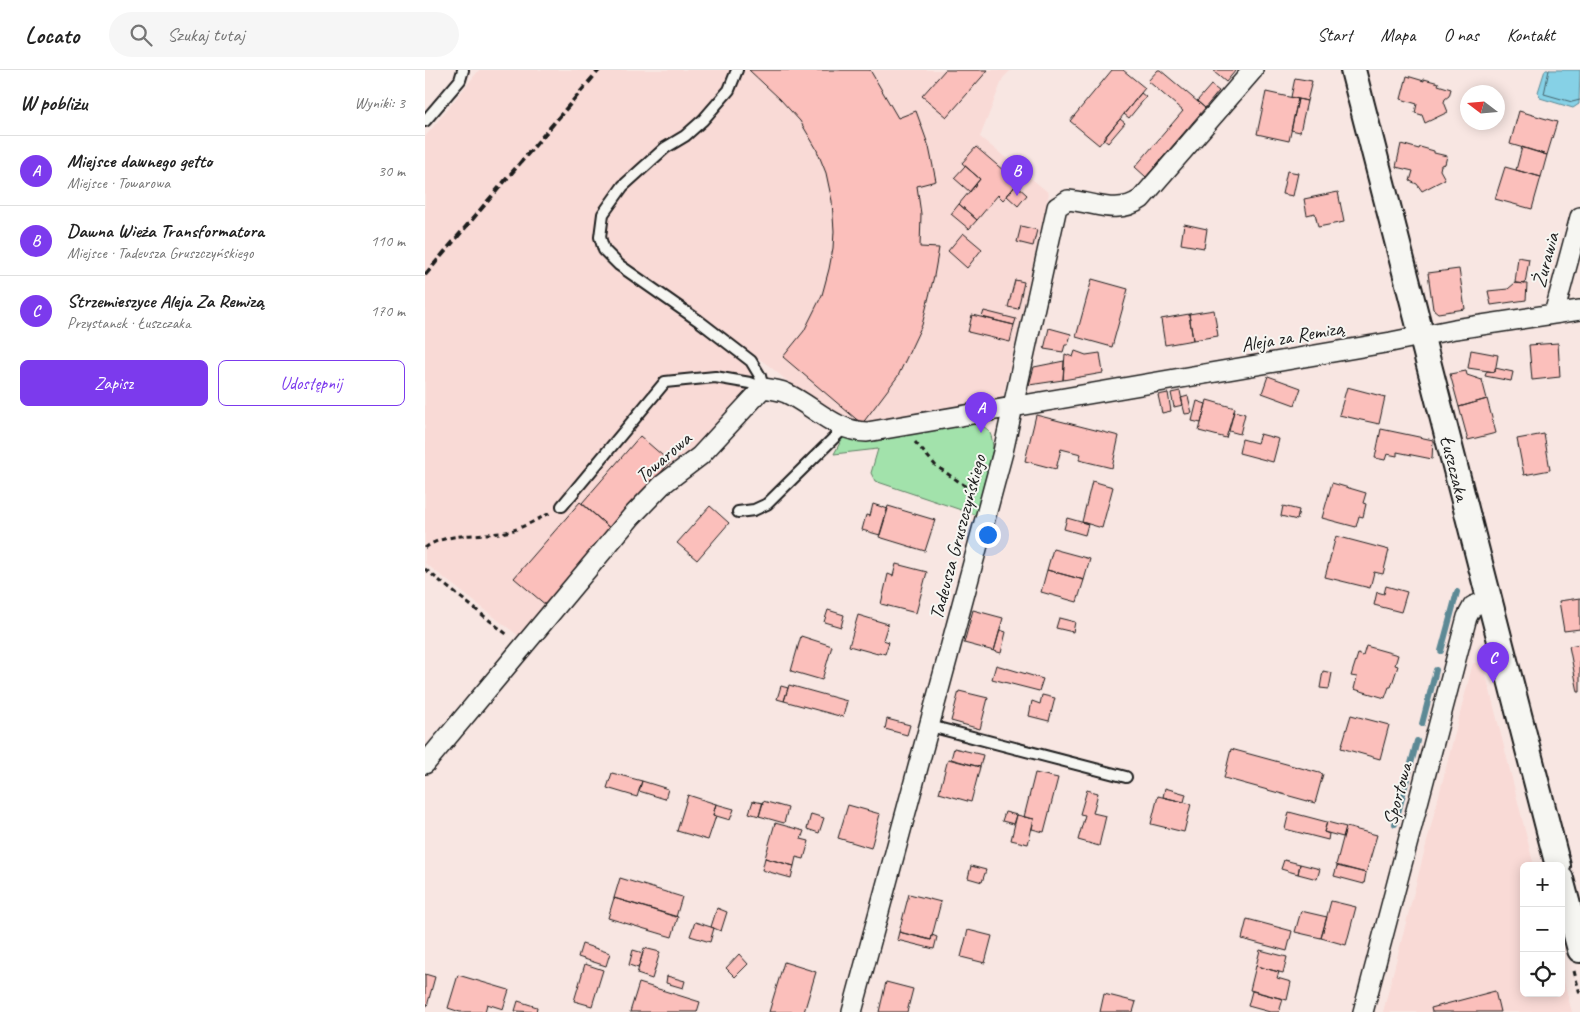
<!DOCTYPE html>
<html lang="pl">
<meta charset="utf-8">
<style>
body{margin:0;font-family:Caveat,sans-serif;background:#f6f6f6;color:#222}
.controls{position:absolute;right:15px;bottom:15px;display:grid;overflow:hidden;border-radius:8px;box-shadow:0 2px 12px #0003}
.controls button{width:45px;height:45px;display:grid;place-items:center;padding:0;border:0;border-bottom:1px solid #e0e0e0;background:#fff;color:#222;font:25px sans-serif}
.compass{position:absolute;left:1035px;top:15px;width:45px;height:45px;border-radius:50%;background:#fff;box-shadow:0 2px 12px #0003;rotate:286deg}
.you{position:absolute;left:562px;top:464px;width:18px;height:18px;margin:-12px;border:4px solid #fff;border-radius:50%;background:#1a73e8;box-shadow:0 0 0 8px #1a73e833}
.badge{display:grid;place-items:center;width:32px;height:32px;border-radius:50%;background:#7c3aed;color:#fff;font-size:16px;font-weight:700}
.pin{position:absolute;translate:-50% -41px;filter:drop-shadow(0 1px 2px #0008)}
.pin::after{content:'';position:absolute;top:26px;width:18px;height:15px;background:inherit;clip-path:polygon(0 0,100% 0,50% 100%)}
.list{margin:0;padding:0;list-style:none}
h2{display:flex;justify-content:space-between;align-items:center;height:65px;margin:0;padding:0 20px;font-size:21px}
h2 small{font-size:16px;font-weight:400;color:#767676}
.list li{display:grid;grid-template-columns:32px 1fr auto;gap:15px;align-items:center;box-sizing:border-box;height:70px;padding:0 20px;border-top:1px solid #e0e0e0}
.list b{display:block;font-size:19px;white-space:nowrap}
.list p{margin:0;font-size:16px;white-space:nowrap;color:#767676}
.list em{font-size:16px;font-style:normal;color:#767676}
.actions{display:flex;gap:10px;padding:15px 20px}
.actions a{flex:1;padding:11px 0;border:1px solid #7c3aed;border-radius:8px;text-align:center;font-size:18px;color:#7c3aed}
.actions .main{background:#7c3aed;color:#fff}
.icon{flex:none;width:28px;height:28px;fill:none;stroke:currentColor;stroke-width:2;stroke-linecap:round;stroke-linejoin:round}
.map{position:relative;flex:none;width:1155px;height:942px;overflow:hidden}
header{display:flex;align-items:center;gap:30px;box-sizing:border-box;height:70px;padding:0 25px;background:#fff;border-bottom:1px solid #e0e0e0}
header strong{font-size:24px}
nav{display:flex;gap:28px;margin-inline-start:auto;font-size:18px}
.search{width:350px;height:45px;background:#f6f6f6;display:flex;align-items:center;gap:12px;box-sizing:border-box;padding:0 18px;border-radius:28px;color:#767676;font-size:19px}
main{display:flex}
aside{flex:1;background:#fff}
.map>svg:first-child{display:block}
.built{fill:#f9dad6}
.green{fill:#a2e2ab;stroke:#5f7f64}
.water{fill:#86d1e6;stroke:#5c8995}
.lines{fill:none;stroke-linecap:round;stroke-linejoin:round}
.shore{stroke:#46646d;stroke-width:1}
.stream{stroke:#5c8995;stroke-width:6}
.building{fill:#fbbfbb;stroke:#1c1c1c}
.service-casing{stroke:#1c1c1c;stroke-width:14}
.minor-casing{stroke:#1c1c1c;stroke-width:22}
.tertiary-casing{stroke:#1c1c1c;stroke-width:28}
.path{stroke:#1c1c1c;stroke-width:3;stroke-dasharray:5 4;stroke-linecap:butt}
.service{stroke:#f6f6f2;stroke-width:10}
.minor{stroke:#f6f6f2;stroke-width:19}
.tertiary{stroke:#f6f6f2;stroke-width:24}
.rail{stroke:#1c1c1c;stroke-width:4;stroke-dasharray:8 4;stroke-linecap:butt}
.labels{text-anchor:middle;stroke-width:4;stroke-linejoin:round;paint-order:stroke}
.street-label{font-size:20px;fill:#1c1c1c;stroke:#f6f6f2}
</style>
<header>
<strong>Locato</strong>
<div class="search"><svg class="icon" aria-label="search" viewBox="0 0 24 24"><circle cx="10" cy="10" r="6"/><path d="M15 15l6 6"/></svg>Szukaj tutaj</div>
<nav><a>Start</a><a>Mapa</a><a>O nas</a><a>Kontakt</a></nav>
</header>
<main>
<aside>
<h2>W pobliżu<small>Wyniki: 3</small></h2>
<ul class="list">
<li><span class="badge">A</span><div><b>Miejsce dawnego getto</b><p>Miejsce · Towarowa</p></div><em>30 m</em></li>
<li><span class="badge">B</span><div><b>Dawna Wieża Transformatora</b><p>Miejsce · Tadeusza Gruszczyńskiego</p></div><em>110 m</em></li>
<li><span class="badge">C</span><div><b>Strzemieszyce Aleja Za Remizą</b><p>Przystanek · Łuszczaka</p></div><em>170 m</em></li>
</ul>
<div class="actions"><a class="main">Zapisz</a><a>Udostępnij</a></div>
</aside>
<div class="map">
<svg width="1155" height="942" viewBox="0 0 1155 942">
<rect width="100%" height="100%" fill="#f8e6e2"/>
<filter id="ink" filterUnits="userSpaceOnUse"><feTurbulence type="fractalNoise" baseFrequency=".02" numOctaves="2"/><feDisplacementMap in="SourceGraphic" scale="10" xChannelSelector="R" yChannelSelector="G"/><feConvolveMatrix kernelMatrix="1 2 1 2 8 2 1 2 1" color-interpolation-filters="sRGB"/></filter>
<g filter="url(#ink)">
<path class="built" d="M54,0H586L578,8L555,67L624,123L577,331L442,355L402,344L343,295L330,286L322,296L326,307L323,320L264,388L95,567L0,493V67Z
M1048,593H1058L1109,796H1099V923H1136V901L1147,942H958Z"/>
<path class="green" d="M542,353C561,355 567,358 568,379L551,445L450,411L446,403L453,379L409,384L418,367L444,369Z"/>
<path class="water" d="M1120,0H1155L1154,34L1148,38L1115,28L1113,22Z"/>
<g class="lines">
<path class="shore" d="M1124,0L1119,24L1147,32L1155,30"/>
<path class="stream" d="M1016,581L1032,522
M997,654L1011,600
M970,754L992,671"/>
</g>
<path class="building" d="M324,0H445L473,48L491,41L504,77L511,111L492,116L496,144L495,177L514,178L509,206L497,255L473,306L437,354L358,287L379,261L397,225L404,199L408,178L409,161L407,131L401,103L391,78L375,51L355,29Z
M520,0H563L522,47L497,26Z
M687,0H698L720,18L674,75L645,51Z
M733,0H735L780,38L721,107L710,97L758,41L723,11Z
M792,0H811L801,12L789,2Z
M982,6L999,11V9L1014,13L1013,15L1026,19L1024,26L1020,29L1019,32L1023,42L1000,53L997,45L990,43L992,34L976,29Z
M870,8L887,11L882,31L866,27Z
M786,15L794,21L780,38L772,31Z
M841,22L873,29L864,71L832,64Z
M716,23L721,27L704,48L699,44Z
M873,29L882,31L875,62L866,60Z
M1094,41L1132,52L1122,85L1085,74Z
M695,49L700,53L683,73L678,69Z
M976,74L994,79L995,77L1009,81V83L1022,86L1020,94L1016,95L1015,100L1020,109L997,121L992,114L985,111L988,101L971,97Z
M551,77L593,113L578,130L573,125L552,150L534,134L555,109L537,93Z
M1097,77L1122,85L1116,107L1091,100Z
M540,96L555,109L545,122L529,108Z
M1080,97L1116,107L1107,139L1070,129Z
M862,101L873,103L868,126L857,124Z
M591,115L602,125L593,136L582,126Z
M913,122L919,152L893,157L890,143L882,145L879,129Z
M534,134L552,150L544,159L526,144Z
M759,154L782,159L779,178L756,174Z
M596,156L612,160L608,176L592,172Z
M538,163L557,179L542,198L523,181Z
M1093,187L1104,189L1100,214L1090,213Z
M1034,199L1040,239L1013,243L1008,239L1003,203Z
M667,209L703,219L687,277L651,267Z
M590,210L599,212L593,239L583,237Z
M1090,213L1102,214L1101,230L1066,235L1063,221L1083,219Z
M789,240L793,266L768,270L764,244Z
M559,241L591,249L589,255L557,247Z
M764,244L768,270L740,275L736,249Z
M547,245L589,255L585,272L543,262Z
M624,258L646,264L643,275H640L638,282L619,279Z
M1133,273L1135,307L1107,310L1104,275Z
M1046,280L1073,285L1070,302L1043,298Z
M650,281L661,285L675,283L678,303L638,310L640,284L648,287Z
M639,291L638,310L604,315L609,297Z
M1070,298L1088,302L1086,311L1060,306L1062,301L1070,302Z
M1041,301L1042,305L1057,310L1062,329L1034,337L1025,304Z
M843,306L876,318L870,335L837,323Z
M922,317L960,327L954,354L914,345Z
M755,321L758,335L749,337L746,323Z
M743,323L746,341L737,343L733,325Z
M763,326L767,343L760,344L756,328Z
M1062,329L1071,363L1043,370L1034,337Z
M782,330L810,338L801,368L774,361Z
M772,331L781,334L776,353L767,351Z
M809,341L820,344L815,364L804,361Z
M611,345L694,366L687,398L654,390L656,384L636,379L631,399L600,391Z
M956,359L1008,370L1007,389L972,382V386L962,384L960,390L950,388Z
M835,364L854,369L848,392L814,383L817,369L832,373Z
M1119,364L1125,400L1099,405L1092,369Z
M215,366L245,392L187,460L157,433Z
M667,411L688,417L677,458L657,452Z
M907,413L941,423L938,433L941,434L938,447L934,446L931,457L897,448Z
M155,432L187,460L122,536L89,508Z
M448,434L463,439L455,465L437,460L441,445L445,446Z
M285,436L304,453L272,490L252,473Z
M463,436L510,450L500,481L454,467Z
M858,436L874,440L872,450L856,446Z
M642,448L663,454L660,465L639,459Z
M911,466L964,480L958,504L949,502L945,518L900,507Z
M628,479L665,489L659,510L622,500Z
M471,494L502,502L491,543L456,534L463,504L468,506Z
M622,500L659,510L652,532L616,522Z
M961,516L982,522L976,542L949,535L952,522L959,524Z
M1155,528V559L1139,561L1134,531Z
M403,540L419,545L416,557L399,552Z
M548,540L578,548L569,581L539,573Z
M433,545L463,554L458,570L464,572L460,584L454,582L453,584L424,576Z
M634,548L650,552L648,562L631,558Z
M575,560L581,562L576,583L569,581Z
M376,566L407,576L397,610L366,601Z
M1155,574V622H1153L1144,576Z
M941,576L973,585L970,595L973,596L966,617H964L960,628L929,619L932,607L926,606L933,584L938,586Z
M571,595L618,609L614,621L567,609Z
M898,601L907,603L904,619L895,618Z
M364,615L422,631L418,647L359,631Z
M356,616L363,618L359,631L352,629Z
M534,621L563,628L555,659L526,651Z
M617,625L630,628L624,651L604,646L607,631L615,634Z
M926,645L964,655L955,689L916,678Z
M462,649L485,655L482,665L460,659Z
M529,678L558,685L555,697L526,689Z
M806,679L898,704L890,733L799,708Z
M523,689L555,697L546,732L514,723Z
M187,703L217,711L212,727L182,718Z
M610,703L633,708L619,762L607,759L609,749L599,747Z
M217,711L243,719L240,729L214,721Z
M740,718L761,724L759,732L738,727Z
M662,720L673,723L668,743L681,746L674,776L653,770L660,745L655,744Z
M263,725L291,734L288,745L291,746L283,770L252,761Z
M733,726L766,734L759,762L726,754Z
M328,731L338,733L334,746L324,743Z
M338,731L363,738L359,753L334,746Z
M291,734L309,739L305,750L288,745Z
M423,735L455,744L446,778L413,768Z
M580,742L592,745L589,754L577,751Z
M864,742L902,752L899,762L904,764L903,770L860,759Z
M386,744L399,748L394,763L382,759Z
M592,745L609,749L603,774L586,770Z
M902,752L921,757L918,767L899,762Z
M350,753L379,761L376,769L384,771L379,789L371,787L369,796L340,788Z
M921,757L952,765L941,803L911,795Z
M340,788L369,796L366,808L337,800Z
M859,790L875,794L873,804L856,799Z
M875,794L895,799L892,809L873,804Z
M546,796L561,800L557,812L543,808Z
M912,796L941,803L939,814L909,806Z
M195,808L257,827L251,847L189,828Z
M484,824L516,832L506,870L474,862Z
M189,828L253,847L247,867L183,848Z
M906,831L931,837L921,875L896,868Z
M292,838L302,842L296,861L286,857Z
M876,841L902,847L896,868L870,862Z
M822,849L867,861L862,881L817,869Z
M270,852L289,858L285,872L265,866Z
M543,860L567,866L560,893L536,887Z
M474,862L506,870L507,865L512,867L509,879L472,870Z
M157,874L185,883L181,896L153,887Z
M219,878L235,882L227,909L212,904Z
M208,880L218,883L213,898L204,895Z
M835,880L862,887L858,903L831,896Z
M314,884L323,894L310,907L301,898Z
M359,892L391,902L379,942H344Z
M160,894L178,900L167,936L149,931Z
M831,896L854,902L852,908L866,912L862,930L825,920Z
M0,904L10,907L2,936H0Z
M33,905L84,920L78,939L62,934L60,942H35L23,938Z
M242,906L260,911L258,918L241,913Z
M461,912L488,919L482,942H454Z
M214,913L275,932L272,942H205Z
M827,921L858,929L854,942H845L823,936Z
M1070,921L1075,942H1007L1006,938Z
M679,924L711,932L708,942H675Z
M93,931L112,937L111,942L90,941Z"/>
<g class="lines">
<defs>
<path id="service" d="M0,51L35,10L38,0
M137,436L240,312L290,307L325,313L338,318L335,306L326,291L274,251L194,195L179,180L175,167L178,144L198,116L240,78L260,66L278,50L304,20L312,0
M313,442L329,440L342,434L419,358
M505,656L701,707"/>
<path id="minor" d="M1129,244L1155,147
M0,694L207,446L237,415L275,386L338,318C346,319 354,320 361,323C389,336 409,361 442,362L966,272L1030,259L1155,240
M427,942L578,382L632,137L643,130C669,132 692,146 716,129L828,0
M938,942L1042,547L1048,536L1064,530"/>
<path id="tertiary" d="M928,0L1133,796
M1136,809L1155,880"/>
</defs>
<use href="#service" class="service-casing"/>
<use href="#minor" class="minor-casing"/>
<use href="#tertiary" class="tertiary-casing"/>
<path class="path" d="M490,372L511,396L548,421
M0,478C21,461 62,467 86,461C99,457 113,449 125,443
M0,499L84,566
M1149,901L1155,924"/>
<use href="#service" class="service"/>
<use href="#minor" class="minor"/>
<use href="#tertiary" class="tertiary"/>
<path class="rail" d="M0,205L174,0"/>
</g>
</g>
<g class="labels">
<g class="street-label">
<text transform="translate(1120 190) rotate(-75)" y="7">Żurawia</text>
<text transform="translate(867 266) rotate(-10)" y="7">Aleja za Remizą</text>
<text transform="translate(238 387) rotate(-41)" y="7">Towarowa</text>
<text transform="translate(1030 398) rotate(76)" y="7">Łuszczaka</text>
<text transform="translate(532 467) rotate(-75)" y="7">Tadeusza Gruszczyńskiego</text>
<text transform="translate(972 724) rotate(-75)" y="7">Sportowa</text>
</g>
</g>
</svg>
<div class="controls">
<button>+</button>
<button>−</button>
<button><svg class="icon" aria-label="locate" viewBox="0 0 24 24"><circle cx="12" cy="12" r="6"/><path d="M12 2v4M12 18v4M2 12h4M18 12h4"/></svg></button>
</div>
<svg class="compass" viewBox="-18 -18 36 36"><path d="M0-13l5 13h-10z" fill="#e53935"/><path d="M0 13l5-13h-10z" fill="#767676"/></svg>
<div class="you"></div>
<div class="pin badge" style="left:556px;top:363px">A</div>
<div class="pin badge" style="left:592px;top:126px">B</div>
<div class="pin badge" style="left:1068px;top:613px">C</div>
</div>
</main>
